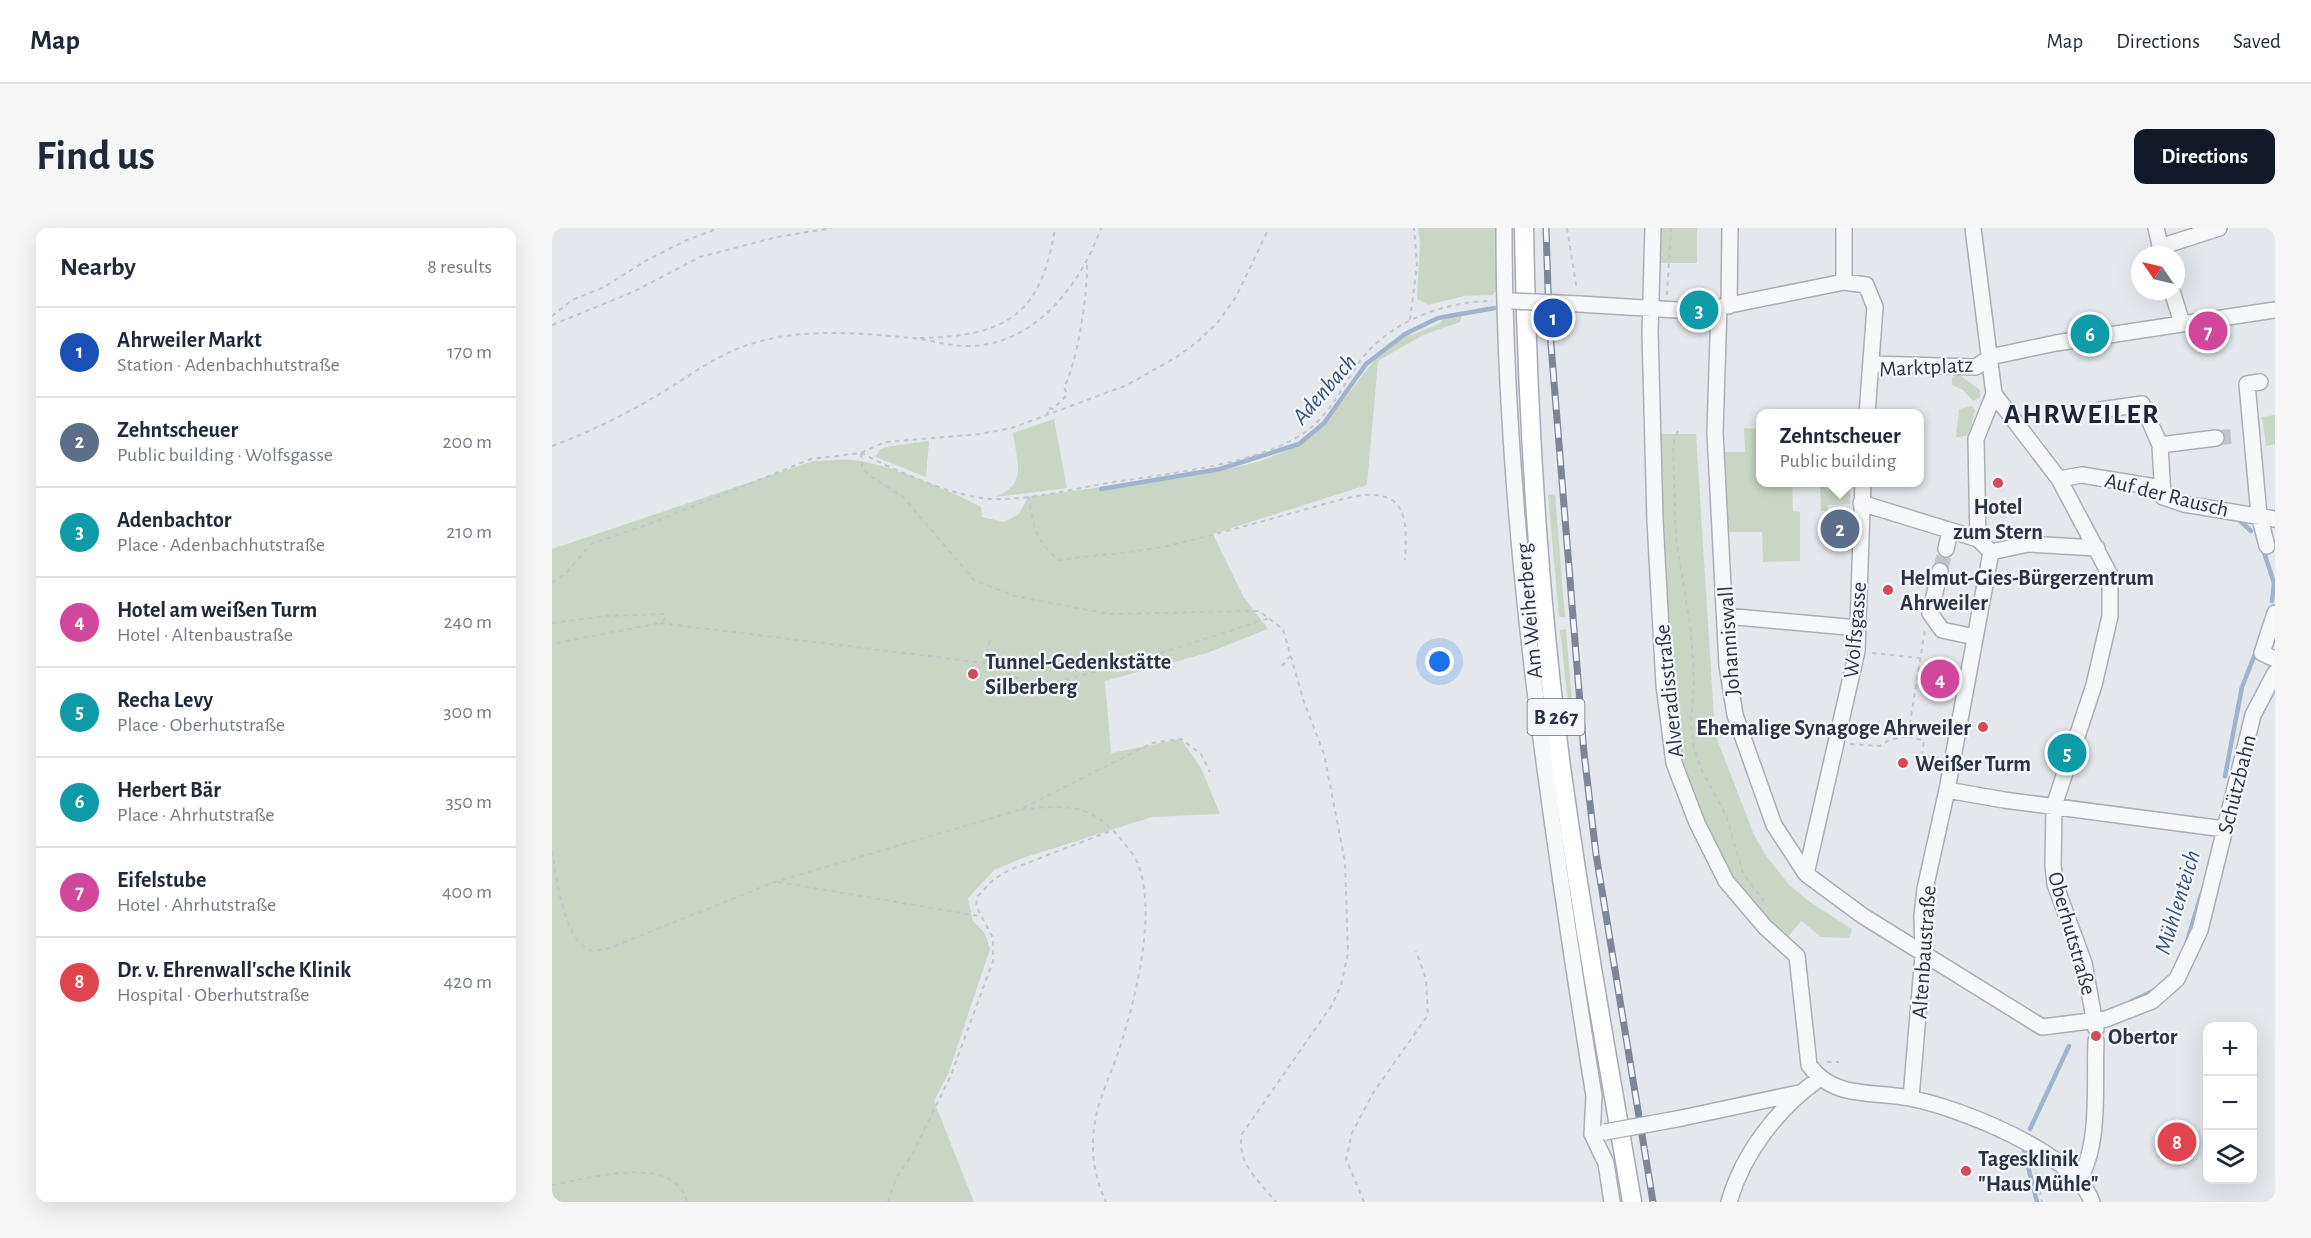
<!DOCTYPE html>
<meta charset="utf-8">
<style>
body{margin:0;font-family:"Alegreya Sans",sans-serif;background:#f6f6f7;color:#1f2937}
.controls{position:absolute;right:18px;bottom:18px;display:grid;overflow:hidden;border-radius:12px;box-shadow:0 6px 24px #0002}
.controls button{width:54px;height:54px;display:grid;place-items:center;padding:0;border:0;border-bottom:2px solid #e0e1e3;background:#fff;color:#1f2937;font:30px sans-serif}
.compass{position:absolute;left:1579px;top:18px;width:54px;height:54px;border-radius:50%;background:#fff;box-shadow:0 6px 24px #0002;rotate:304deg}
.you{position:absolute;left:888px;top:434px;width:21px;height:21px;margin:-15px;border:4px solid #fff;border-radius:50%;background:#1a73e8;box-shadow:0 0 0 9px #1a73e833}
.badge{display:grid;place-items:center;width:39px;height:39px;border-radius:50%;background:#111827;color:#fff;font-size:20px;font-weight:700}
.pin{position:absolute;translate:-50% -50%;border:3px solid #fff;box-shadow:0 2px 6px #0006}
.popup{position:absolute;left:1204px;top:181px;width:168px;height:78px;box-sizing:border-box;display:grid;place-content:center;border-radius:12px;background:#fff;filter:drop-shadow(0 2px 4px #0005);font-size:20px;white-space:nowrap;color:#747a83}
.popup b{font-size:22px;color:#1f2937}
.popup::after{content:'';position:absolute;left:50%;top:100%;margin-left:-12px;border:12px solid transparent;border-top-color:#fff}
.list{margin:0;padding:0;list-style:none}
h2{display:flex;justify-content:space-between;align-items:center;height:78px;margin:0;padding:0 24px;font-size:26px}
h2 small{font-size:20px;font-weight:400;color:#747a83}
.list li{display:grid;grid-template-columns:39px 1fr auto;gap:18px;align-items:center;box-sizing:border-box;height:90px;padding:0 24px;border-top:2px solid #e0e1e3}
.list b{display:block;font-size:22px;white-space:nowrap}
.list p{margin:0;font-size:20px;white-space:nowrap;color:#747a83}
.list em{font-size:20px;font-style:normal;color:#747a83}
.icon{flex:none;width:33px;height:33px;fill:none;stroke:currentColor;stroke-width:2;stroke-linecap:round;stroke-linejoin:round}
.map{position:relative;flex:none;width:1723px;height:974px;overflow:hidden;border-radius:12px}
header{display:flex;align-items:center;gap:36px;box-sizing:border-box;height:84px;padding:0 30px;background:#fff;border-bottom:2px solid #e0e1e3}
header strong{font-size:28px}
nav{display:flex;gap:33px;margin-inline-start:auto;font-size:21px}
.intro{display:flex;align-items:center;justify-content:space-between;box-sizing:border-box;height:144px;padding:0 36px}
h1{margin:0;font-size:42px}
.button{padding:15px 27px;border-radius:12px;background:#111827;color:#fff;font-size:21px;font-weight:700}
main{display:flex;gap:36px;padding:0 36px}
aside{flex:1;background:#fff;border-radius:12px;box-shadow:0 6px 24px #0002}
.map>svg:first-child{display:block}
.green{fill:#c9d6c5}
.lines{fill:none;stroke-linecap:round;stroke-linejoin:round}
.stream{stroke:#9fb4cc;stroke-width:4.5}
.minor-tunnel{stroke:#bfc3cb;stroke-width:15;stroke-dasharray:15 8;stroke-linecap:butt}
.minor-casing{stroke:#a9aeb7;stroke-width:18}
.major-casing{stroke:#a3abb8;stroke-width:21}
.path{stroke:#c2c5cb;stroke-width:2;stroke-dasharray:4.5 4.5;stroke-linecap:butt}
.minor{stroke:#f7f8fa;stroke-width:15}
.major{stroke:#fff;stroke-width:18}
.rail-casing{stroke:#7d8696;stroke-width:7}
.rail{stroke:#f4f6f9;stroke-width:4.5;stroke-dasharray:14;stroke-linecap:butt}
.minor-bridge-casing{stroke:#a9aeb7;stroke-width:18;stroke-linecap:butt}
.minor-bridge{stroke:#f7f8fa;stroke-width:15}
.poi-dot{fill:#d1495b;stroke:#f4f6f9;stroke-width:2}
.labels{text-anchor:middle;stroke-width:4.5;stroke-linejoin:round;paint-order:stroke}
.shield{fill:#f4f6f9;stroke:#676e7b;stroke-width:1.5}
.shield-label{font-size:21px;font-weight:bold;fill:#2b3445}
.street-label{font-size:22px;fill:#2b3445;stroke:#f4f6f9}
.poi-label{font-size:22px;font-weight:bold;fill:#2b3445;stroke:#f4f6f9;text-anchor:start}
.water-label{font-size:24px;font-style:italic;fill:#34527a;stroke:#f4f6f9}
.district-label{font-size:28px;font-weight:bold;letter-spacing:1.5px;fill:#1d2536;stroke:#f4f6f9}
</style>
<header>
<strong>Map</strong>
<nav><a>Map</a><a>Directions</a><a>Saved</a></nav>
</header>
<div class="intro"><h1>Find us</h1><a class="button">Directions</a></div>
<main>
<aside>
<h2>Nearby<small>8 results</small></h2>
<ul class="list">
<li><span class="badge" style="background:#1a4fb4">1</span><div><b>Ahrweiler Markt</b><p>Station · Adenbachhutstraße</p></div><em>170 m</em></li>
<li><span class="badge" style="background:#5c6f8a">2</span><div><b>Zehntscheuer</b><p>Public building · Wolfsgasse</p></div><em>200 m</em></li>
<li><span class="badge" style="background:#0f9aa8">3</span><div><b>Adenbachtor</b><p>Place · Adenbachhutstraße</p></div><em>210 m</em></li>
<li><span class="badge" style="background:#d1479c">4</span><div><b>Hotel am weißen Turm</b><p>Hotel · Altenbaustraße</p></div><em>240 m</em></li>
<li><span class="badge" style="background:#0f9aa8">5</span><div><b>Recha Levy</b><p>Place · Oberhutstraße</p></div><em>300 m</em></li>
<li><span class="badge" style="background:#0f9aa8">6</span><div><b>Herbert Bär</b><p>Place · Ahrhutstraße</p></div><em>350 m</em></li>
<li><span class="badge" style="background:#d1479c">7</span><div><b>Eifelstube</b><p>Hotel · Ahrhutstraße</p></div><em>400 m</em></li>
<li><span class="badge" style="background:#e0444e">8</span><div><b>Dr. v. Ehrenwall'sche Klinik</b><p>Hospital · Oberhutstraße</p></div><em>420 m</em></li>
</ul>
</aside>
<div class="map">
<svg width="1723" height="974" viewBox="0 0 1723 974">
<rect width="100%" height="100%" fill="#e4e7ec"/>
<path class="green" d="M866,0H945V61L941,67L912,68L876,77L865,71L868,15Z
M1108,0H1145V35H1107Z
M911,83L908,94L871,107L826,133L815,257L661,306L691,368L716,401L655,425L553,453L559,525L629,511L649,540L668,586L600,589L474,629L442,642L416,670L421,693L433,705L438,721L396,846L382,873L422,974H0V321L261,233C276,233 293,230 308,233C343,239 397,262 429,279L430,289L452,294L467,286L476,269L668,243L709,233L750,216L773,196L824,130L822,128L856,102L859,107L887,96L896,86Z
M1406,146L1428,162V169L1421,173L1411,162L1400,157V149Z
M1420,178L1423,182L1417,207L1404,210L1407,181Z
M1723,187V216L1714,218L1710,189Z
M502,191L515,260L443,269C476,256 465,235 461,205Z
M1192,200L1208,201V254L1240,255L1241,283L1248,284V333L1211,334L1210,304H1173L1169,224H1193Z
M1104,206H1144L1163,506L1202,607L1213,626L1237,657L1258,674L1300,701L1297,710L1269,709L1249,693L1235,710L1179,651L1150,593L1127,533L1119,455Z
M377,213L374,249L324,229L327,222L334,219Z
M1268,255H1298V276L1276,277V283H1269Z
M1003,266L1013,389H1007L996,267Z
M1014,401L1020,474H1016L1008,402Z"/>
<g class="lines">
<path class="stream" d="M549,261L668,241L747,216L772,195L814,136L853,106L886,90L943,80
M1686,291L1699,303
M1712,324L1722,355L1720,373
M1673,548L1690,459L1705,421
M1635,714L1649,667
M1578,774L1603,762
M1478,901L1517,818
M1472,923L1485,974"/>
<path class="minor-tunnel" d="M1664,210L1685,208
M1388,343L1394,321"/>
<defs>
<path id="minor" d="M952,0C952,291 996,581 1042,868L1040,906L1054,935L1060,974
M1101,0L1098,104L1103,292L1112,457L1122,535L1145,595L1174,653L1213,699L1245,728L1257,837C1281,871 1320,863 1357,870C1406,879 1523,925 1540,974
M1292,0V54
M1421,0L1442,166L1507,251L1558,347V388L1542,457L1502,578L1501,637L1503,656L1532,735L1544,801
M1604,0L1610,26
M1608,19L1667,0
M1620,63L1630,95
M1027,76L1141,83
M1177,78L1178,0
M1167,79L1163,204L1175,437L1183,487L1222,597L1254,646L1311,688L1490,799L1554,791L1600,773L1625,751L1648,702L1701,487L1723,445
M1153,82L1292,54L1314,57L1323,79L1315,186
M1319,136L1424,139L1438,129L1504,115L1723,82
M1708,154L1695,156L1707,287L1715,318
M1548,182L1590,176L1608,217
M1664,210L1608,217L1611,269L1632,276L1723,291
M1507,251L1530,247L1610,260
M1309,275L1426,311
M1394,321L1398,303
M1439,324L1426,311L1424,211L1442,166
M1439,324L1476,316L1545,320
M1388,343L1378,385L1390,402L1423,409
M1723,385L1710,425L1723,431
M1173,388L1306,400
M1395,562L1452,572L1672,601
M1254,646L1305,423L1311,254
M1359,870L1371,727L1370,688L1373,661L1395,562L1439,324
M1125,891L1247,865
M1527,951C1549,917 1542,852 1544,813
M1177,974C1191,925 1226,880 1267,851"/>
<path id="major" d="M972,0C975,178 985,355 1008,531C1028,679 1055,827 1080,974"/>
</defs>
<use href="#minor" class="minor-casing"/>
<use href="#major" class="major-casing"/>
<path class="path" d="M1015,0L1025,62
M1115,67L1119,0
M0,88L20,72L52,59L95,32L135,12L167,0
M858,92L865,37L862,0
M0,97L81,64L148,29L225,9L280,0
M368,110C454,108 489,88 503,0
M495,188L496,180L501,181L515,167L512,159C526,133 536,64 535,34
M1126,203L1121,216L1124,310L1139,403L1142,452L1139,497L1142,521L1150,543L1174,587L1191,645L1212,673
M0,218C33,206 68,189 99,171C133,152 163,126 202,115C251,100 310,105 360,110C380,112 399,119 419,118C484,116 529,56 549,0
M309,225L310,239L317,247L352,270L422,352L463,368L557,386L707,383L731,401L752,474L772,526L793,634L796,725L789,757L780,777L690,906C684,935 707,953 724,974
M309,225C342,242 406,271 442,271C478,272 516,262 550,256C609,246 720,237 763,196C781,180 794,153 808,133C837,94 892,73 940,73
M1269,260L1296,259
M476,268C483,300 481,310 507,332C542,327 580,325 615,318C667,306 718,291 769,277C789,272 821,260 840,272C857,283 854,314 853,332
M0,355L15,344L39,316L92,298L259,231L309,225L333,214L428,206L460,200L575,157L623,130L644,115L666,94L684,69L717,0
M0,395L55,388L111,386L114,390L108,395L0,416
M108,395L433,435L484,459L581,434L718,390
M1320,425L1368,430
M433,435L438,410
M730,438L739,427
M1356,508L1372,513L1370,528L1387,530
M1298,516L1328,518L1337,512L1356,508L1373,401
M469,582C512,576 538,575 568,610C574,618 583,627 586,636C605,685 584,768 569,816C561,842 547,868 543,894C538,923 542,948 554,974
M0,623C4,646 12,718 41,723C45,723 51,721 55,721L223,654L467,582L600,515L629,511L649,526L658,544
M226,654L427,688
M1275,834H1287
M1482,936L1490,974
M0,957C35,951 123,924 135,974
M336,974L344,950L360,927L399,847L441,733V710L424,678L425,669L442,651L457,642L561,602
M812,974L794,931L800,905L821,865L876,787L874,751L864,723"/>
<use href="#minor" class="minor"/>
<use href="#major" class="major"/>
<defs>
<path id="rail" d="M994,0L997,92L1032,525L1044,626L1101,974"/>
</defs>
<use href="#rail" class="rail-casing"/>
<use href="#rail" class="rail"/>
<defs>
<path id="minor-bridge" d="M960,73L1027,76
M1053,904L1125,891"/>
</defs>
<use href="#minor-bridge" class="minor-bridge-casing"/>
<use href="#minor-bridge" class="minor-bridge"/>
</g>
<g class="poi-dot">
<circle cx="1446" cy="255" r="6"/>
<circle cx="1336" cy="362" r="6"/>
<circle cx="421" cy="446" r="6"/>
<circle cx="1431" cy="499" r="6"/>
<circle cx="1351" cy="535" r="6"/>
<circle cx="1544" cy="808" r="6"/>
<circle cx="1414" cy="943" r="6"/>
</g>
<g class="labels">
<rect class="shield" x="975.5" y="471" width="57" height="36" rx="4.5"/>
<g class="shield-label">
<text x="1004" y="496">B 267</text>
</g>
<g class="street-label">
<text transform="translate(1374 138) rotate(-3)" y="8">Marktplatz</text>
<text transform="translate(1615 266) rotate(14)" y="8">Auf der Rausch</text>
<text transform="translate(976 383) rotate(-95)" y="8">Am Weiherberg</text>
<text transform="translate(1302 402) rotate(-85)" y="8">Wolfsgasse</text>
<text transform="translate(1176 413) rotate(-94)" y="8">Johanniswall</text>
<text transform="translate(1116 463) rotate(-96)" y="8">Alveradisstraße</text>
<text transform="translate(1684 556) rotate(-76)" y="8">Schützbahn</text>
<text transform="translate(1521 705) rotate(74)" y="8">Oberhutstraße</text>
<text transform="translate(1371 724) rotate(-86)" y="8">Altenbaustraße</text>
</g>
<g class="poi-label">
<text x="1446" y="286" text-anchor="middle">Hotel<tspan x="1446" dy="25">zum Stern</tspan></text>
<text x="1348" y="357">Helmut-Gies-Bürgerzentrum<tspan x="1348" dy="25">Ahrweiler</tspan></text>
<text x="433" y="441">Tunnel-Gedenkstätte<tspan x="433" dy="25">Silberberg</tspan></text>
<text x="1419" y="507" text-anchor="end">Ehemalige Synagoge Ahrweiler</text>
<text x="1363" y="543">Weißer Turm</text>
<text x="1556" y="816">Obertor</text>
<text x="1426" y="938">Tagesklinik<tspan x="1426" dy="25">"Haus Mühle"</tspan></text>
</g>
<g class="water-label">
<text transform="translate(772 161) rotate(-49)" y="8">Adenbach</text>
<text transform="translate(1625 674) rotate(-73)" y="8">Mühlenteich</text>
</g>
<g class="district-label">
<text x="1530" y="195">AHRWEILER</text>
</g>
</g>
</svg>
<div class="controls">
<button>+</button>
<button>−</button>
<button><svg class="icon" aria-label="layers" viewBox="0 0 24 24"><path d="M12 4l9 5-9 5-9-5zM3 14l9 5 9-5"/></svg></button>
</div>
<svg class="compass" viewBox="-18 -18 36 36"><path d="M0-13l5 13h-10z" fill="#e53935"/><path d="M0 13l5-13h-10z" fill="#747a83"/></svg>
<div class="you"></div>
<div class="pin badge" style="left:1001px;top:90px;background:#1a4fb4">1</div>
<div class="pin badge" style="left:1288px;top:301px;background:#5c6f8a">2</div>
<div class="popup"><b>Zehntscheuer</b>Public building</div>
<div class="pin badge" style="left:1147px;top:82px;background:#0f9aa8">3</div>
<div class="pin badge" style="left:1388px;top:451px;background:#d1479c">4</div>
<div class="pin badge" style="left:1515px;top:525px;background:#0f9aa8">5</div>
<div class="pin badge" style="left:1538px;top:106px;background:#0f9aa8">6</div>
<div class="pin badge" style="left:1656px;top:103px;background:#d1479c">7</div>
<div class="pin badge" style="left:1625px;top:914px;background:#e0444e">8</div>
</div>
</main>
